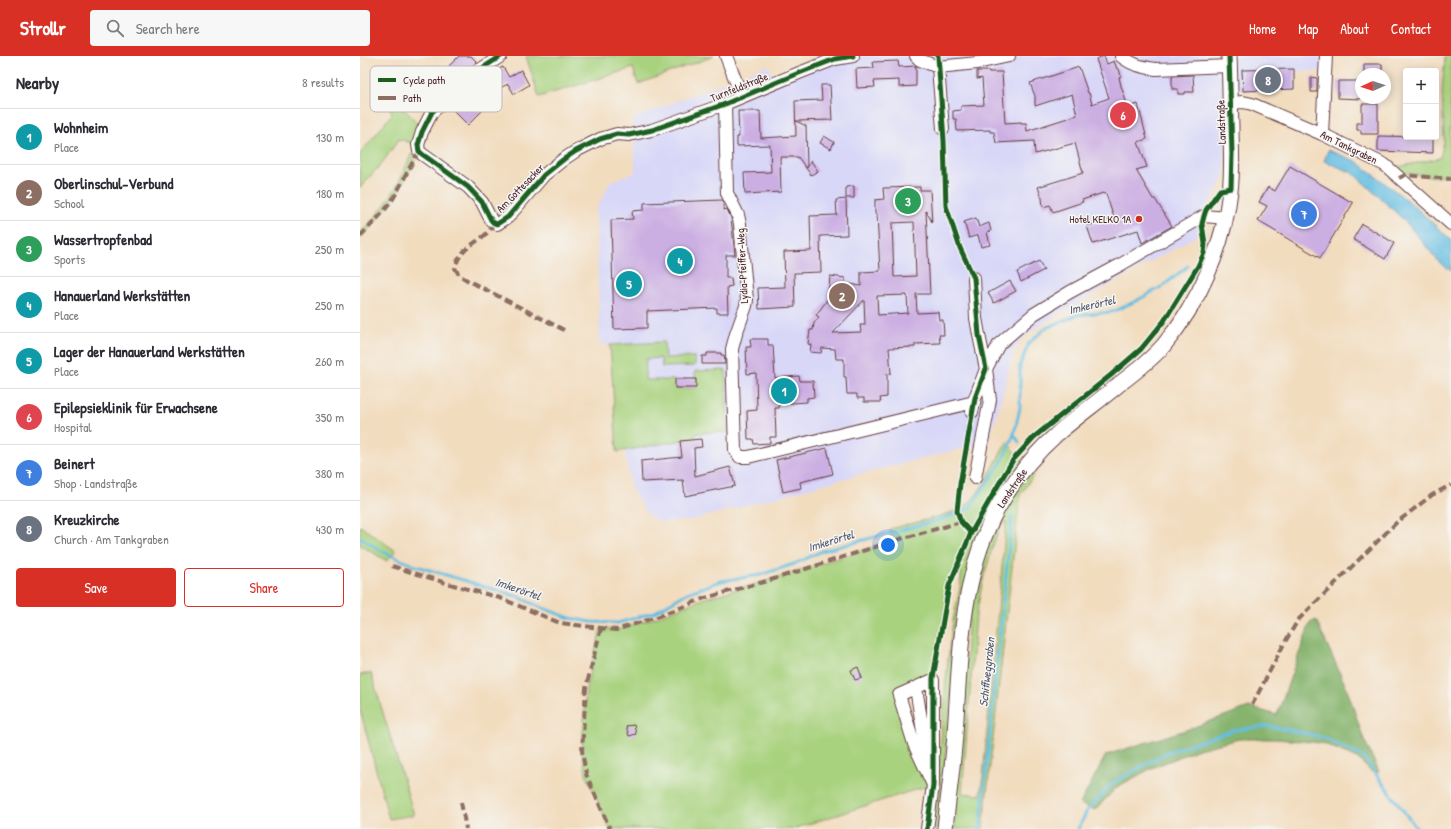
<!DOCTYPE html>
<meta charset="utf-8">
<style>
body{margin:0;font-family:"Patrick Hand",sans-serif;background:#f7f7f7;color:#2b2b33}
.controls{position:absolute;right:12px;top:12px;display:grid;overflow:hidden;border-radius:4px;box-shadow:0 2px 10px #0003}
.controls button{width:36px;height:36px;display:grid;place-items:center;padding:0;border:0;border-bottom:1px solid #e1e1e2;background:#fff;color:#2b2b33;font:20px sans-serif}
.compass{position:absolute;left:995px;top:12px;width:36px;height:36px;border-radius:50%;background:#fff;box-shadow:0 2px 10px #0003;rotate:267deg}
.you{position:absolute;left:528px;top:489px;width:14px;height:14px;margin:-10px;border:3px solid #fff;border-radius:50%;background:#1a73e8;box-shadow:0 0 0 6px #1a73e833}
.badge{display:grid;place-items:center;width:26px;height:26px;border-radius:50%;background:#d93025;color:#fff;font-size:13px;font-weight:700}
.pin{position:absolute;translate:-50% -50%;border:2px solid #fff;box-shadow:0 1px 4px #0006}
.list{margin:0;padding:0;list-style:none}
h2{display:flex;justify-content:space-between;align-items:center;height:52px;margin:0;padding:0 16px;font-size:17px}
h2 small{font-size:13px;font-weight:400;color:#7c7c81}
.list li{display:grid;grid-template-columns:26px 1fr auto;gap:12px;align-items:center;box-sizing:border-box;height:56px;padding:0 16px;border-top:1px solid #e1e1e2}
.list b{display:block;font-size:15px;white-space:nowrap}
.list p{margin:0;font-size:13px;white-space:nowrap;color:#7c7c81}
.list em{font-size:13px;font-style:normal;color:#7c7c81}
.actions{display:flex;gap:8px;padding:12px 16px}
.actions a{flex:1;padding:9px 0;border:1px solid #d93025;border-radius:4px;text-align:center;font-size:14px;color:#d93025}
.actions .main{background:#d93025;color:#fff}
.icon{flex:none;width:22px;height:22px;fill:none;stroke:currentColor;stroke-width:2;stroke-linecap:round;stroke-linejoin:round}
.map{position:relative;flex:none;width:1091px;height:773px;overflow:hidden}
header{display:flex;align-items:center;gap:24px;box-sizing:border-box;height:56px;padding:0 20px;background:#d93025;color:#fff}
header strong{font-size:19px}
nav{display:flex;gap:22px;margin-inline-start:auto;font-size:14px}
.search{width:280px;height:36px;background:#f7f7f7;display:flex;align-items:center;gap:10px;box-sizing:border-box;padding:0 14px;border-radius:4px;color:#7c7c81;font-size:15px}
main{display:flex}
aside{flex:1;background:#fff}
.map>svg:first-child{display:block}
.built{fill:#d8d7f8}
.green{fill:#a9d27e;stroke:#7a7854;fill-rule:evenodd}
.forest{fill:#86b46d;stroke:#686a4c}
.water{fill:#63bde1;stroke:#566e86}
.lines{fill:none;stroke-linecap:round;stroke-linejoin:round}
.stream{stroke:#63bde1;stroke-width:3}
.building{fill:#cbaee2;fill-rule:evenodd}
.minor-casing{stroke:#633b41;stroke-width:14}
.major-casing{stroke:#633b41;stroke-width:17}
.minor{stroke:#fff;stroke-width:12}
.major{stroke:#fff;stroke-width:15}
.quiet{stroke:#8d6e63;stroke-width:4;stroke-dasharray:8 4;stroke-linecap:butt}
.cycleway-casing{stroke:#f6f6f2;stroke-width:8}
.cycleway{stroke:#1b5e20;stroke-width:5}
.poi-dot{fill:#c8321e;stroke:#f6f6f2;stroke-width:1.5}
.labels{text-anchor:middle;stroke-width:3;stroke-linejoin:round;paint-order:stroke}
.street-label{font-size:11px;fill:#4a1f2b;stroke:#f6f6f2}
.poi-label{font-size:11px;fill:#4a1f2b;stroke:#f6f6f2;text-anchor:end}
.water-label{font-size:12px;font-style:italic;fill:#53566b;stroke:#f6f6f2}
.key{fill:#f6f6f2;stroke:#c2b6b6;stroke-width:1}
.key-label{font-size:11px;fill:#4a1f2b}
</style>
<header>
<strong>Strollr</strong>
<div class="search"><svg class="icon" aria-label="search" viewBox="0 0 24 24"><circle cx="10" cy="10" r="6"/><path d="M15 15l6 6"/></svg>Search here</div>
<nav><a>Home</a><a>Map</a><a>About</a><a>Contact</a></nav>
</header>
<main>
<aside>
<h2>Nearby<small>8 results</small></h2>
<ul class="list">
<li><span class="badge" style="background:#0f9aa8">1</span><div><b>Wohnheim</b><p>Place</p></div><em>130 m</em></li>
<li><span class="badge" style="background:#8d6e63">2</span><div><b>Oberlinschul-Verbund</b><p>School</p></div><em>180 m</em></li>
<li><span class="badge" style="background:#2e9e5b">3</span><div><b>Wassertropfenbad</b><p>Sports</p></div><em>250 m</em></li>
<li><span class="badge" style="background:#0f9aa8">4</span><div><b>Hanauerland Werkstätten</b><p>Place</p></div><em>250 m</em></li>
<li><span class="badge" style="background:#0f9aa8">5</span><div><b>Lager der Hanauerland Werkstätten</b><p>Place</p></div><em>260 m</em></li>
<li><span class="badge" style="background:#e0444e">6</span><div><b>Epilepsieklinik für Erwachsene</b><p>Hospital</p></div><em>350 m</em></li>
<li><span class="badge" style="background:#3f7fe0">7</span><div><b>Beinert</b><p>Shop · Landstraße</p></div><em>380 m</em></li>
<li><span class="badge" style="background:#6b7280">8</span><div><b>Kreuzkirche</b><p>Church · Am Tankgraben</p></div><em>430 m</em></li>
</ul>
<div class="actions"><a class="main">Save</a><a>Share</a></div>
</aside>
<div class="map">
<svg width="1091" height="773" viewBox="0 0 1091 773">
<rect width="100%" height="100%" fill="#f6f6f2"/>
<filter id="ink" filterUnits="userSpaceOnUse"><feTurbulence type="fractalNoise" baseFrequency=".025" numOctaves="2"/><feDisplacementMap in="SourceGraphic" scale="8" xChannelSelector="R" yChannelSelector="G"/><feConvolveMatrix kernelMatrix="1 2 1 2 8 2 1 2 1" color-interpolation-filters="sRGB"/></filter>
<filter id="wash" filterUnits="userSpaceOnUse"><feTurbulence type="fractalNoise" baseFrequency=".012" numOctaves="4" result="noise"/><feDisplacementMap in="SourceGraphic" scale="16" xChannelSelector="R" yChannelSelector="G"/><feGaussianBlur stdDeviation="0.9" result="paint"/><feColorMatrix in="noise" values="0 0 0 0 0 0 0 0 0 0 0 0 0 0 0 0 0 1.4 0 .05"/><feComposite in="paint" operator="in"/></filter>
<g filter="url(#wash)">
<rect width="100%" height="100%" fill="#f2dcbe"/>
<path class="built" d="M474,0H963L962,15H936V35L864,34L865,120L859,131L841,160L836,180L690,263L662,282L654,295L638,356L628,386L497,419L332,464L301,466L287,458L271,432L265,395L257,396L250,289L240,288L236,154L251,125L275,116L273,63L408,9L413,21Z"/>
<path class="green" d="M166,0H354L278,28L273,12L179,41Z
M1085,0H1091L1090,118L1077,121L1038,116L1033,112L1080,102L1084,85L1082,36Z
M28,44L47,56L60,70L54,88L39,83L22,107L0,132V98L32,58Z
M51,98L55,104C40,136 24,157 0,183V177C24,154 40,129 51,98Z
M304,286L305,302L335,301V310L302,311L301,302L286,303L285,324H315V332H336L335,315L366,314L368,376L337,377L334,382L257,396L250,289Z
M647,386L664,406L629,460L592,630L578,773H567L570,729L433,773H250L226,718L222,695L226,632L241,572L257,574L297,561L345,542L414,523L532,485L530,473C547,468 600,458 610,446C625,430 636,405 647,386ZM599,505C605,523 596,547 593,565C585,618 582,672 578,726L539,639L573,622L589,530Z
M673,412L675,417L660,439L623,773H594L609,559L625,493L647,449ZM646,466L623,720L620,739L602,737L616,559L623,524L633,489L641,468Z
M0,470L36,495L27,505L0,489Z
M11,617L54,759L29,763L0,653V619Z"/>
<path class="forest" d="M956,564L987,633L1003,681L1019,716L1013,717L997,702L962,687L916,683H879L839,693L792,712L757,731L735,754L720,748L746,699L826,674L889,651L917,659L950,567Z"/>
<path class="water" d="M968,94L996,105L1052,148L1091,184V215L1080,207L1044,164L993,117L964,105Z"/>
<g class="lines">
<path class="stream" d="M654,378L659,386
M0,481L21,495L53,509L156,540L180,551L210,562L231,566L258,567L295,556L327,537L361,525L400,519L434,508L462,495L579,464L609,453L641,407L654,378L660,352V309L669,287L686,272L717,259L752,256L776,245L803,230L828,210
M620,773L652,460
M718,773L727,755L754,726L808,696L874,674L908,670L962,681L1003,701L1057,773"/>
</g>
<g id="blocks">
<path class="building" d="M99,0H111L117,6L99,22L89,10Z
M744,0L747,8L754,5L757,13H759L761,20L759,21L761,30L768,51L778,48L787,83L778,86L787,111L776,114L793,143H795L812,170L782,187L778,174L733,188L727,170L754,162L746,138H744L743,137L722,144L723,146L693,156L690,149L683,151L682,142L678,131L723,117L715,87L675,98L674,85L636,87L634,76H630V74L597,75L596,63H593V55L601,54V50L624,49L622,22L617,23V15H629V16H642L645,67L661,66V67H666L667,75L717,59L712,38L675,50V40L670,27L719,11L728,37H729L732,48L749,42L736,3Z
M538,5L539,11L556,10V30L539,31V24L514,25L515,31L497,32L496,13L514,12L513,6Z
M1004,8H1022V18H1004Z
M143,11L149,21L161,14L169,29L154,38L148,28L140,32L131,17Z
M934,13V33L883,35L882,14Z
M833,19L834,36H825V38H818V33H812V20Z
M951,21L957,22V36H951Z
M978,25H1001V43L978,42Z
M461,29H470L472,64L436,65L446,70L447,112L451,105L458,115L451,119L438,101H420L421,136L385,138L384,117L411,116L410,89L377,90V81H379L378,55H400L401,82L436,80L435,45L462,44Z
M113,34L128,49L108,69L93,54Z
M1002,48H1018V78H1001V74H997V67H1002Z
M464,80L474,86L471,93L460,87Z
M1018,80L1073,81V97L1018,95Z
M930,110L993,147L960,202L898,165L907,150L899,146L908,131L915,135Z
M494,130V142H486V131Z
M560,131V134H570L572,166L566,155L570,238H556L557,257L578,256L579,264H583L584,279H579L580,287L555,288V291L529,292L531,317L527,318V341L520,342L521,346H504V342H497V338H487L486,321H484V303H476L475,293L462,292L461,297L450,296L451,289L448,288L450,274H453L454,267L459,261L456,259L468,243L470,220L485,222L484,227L501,230V216L520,215L517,158H515V144L524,143L523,132ZM554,166L556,220L534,221L532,167ZM547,239L548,257L518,259L517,240ZM504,244L505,269H500L501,276L473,277Z
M486,143L487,179L460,180L461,216L434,217L435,251L399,253L398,232L425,231L424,196L451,195L450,160L477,159L476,144Z
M362,144L364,147V154L367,153L371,162L375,199H366V222H371L372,230L367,231L368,257H357V252L287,255V272L254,273L251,164L273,163L272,155L284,154V147Z
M616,162L619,171L629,167L631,175L627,176L630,189L621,191L618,179L609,182L604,166Z
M1002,168L1034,187L1025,203L993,183Z
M679,205L684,214L661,226L657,216Z
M650,225L656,235L634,247L628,237Z
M390,283H408V289H413L415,322L439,320L440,325H453L454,341L447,342V346L419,348V352H415L416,381H410V387L394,388L393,383H388L387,355L397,354L396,317L387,318L386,291H391Z
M347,297H361V299H364L365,308H342V300H347Z
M315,323H336V332H315Z
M341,383L342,391L334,392L335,420L370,411L375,430L325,440L323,424L282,426L281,405L322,401L320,385Z
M467,392L473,418L440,426L441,432L423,436L416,404Z
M498,611L502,622L495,624L491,614Z
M274,669L276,678L269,680L266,670Z"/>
</g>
</g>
<g filter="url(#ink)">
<use href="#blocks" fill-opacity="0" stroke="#633b41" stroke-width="1"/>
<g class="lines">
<defs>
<path id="minor" d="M141,0L118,15L72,56L62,76L58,89L59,95L62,98L108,131L122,146L131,164L134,167L137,168L148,161L184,119L204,103L216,95L240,83L257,78L269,79L292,74L365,48L439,17L475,3L493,0
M366,0L382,41
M556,0L560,4L578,11L617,7L649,0
M761,0C772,9 782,11 796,13L869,10
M578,11L583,73
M870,47L883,46L892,48L962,78L1025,109L1091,168
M365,48L367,137L378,159L380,168L387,244L386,250L376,278L372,293L375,394L380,401H388L614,346
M962,78L966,0
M614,222L616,262L619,279L626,313L630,344L615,422
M612,356L615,342L626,313L639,288L674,258L710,236L760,209L844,160L866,162
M556,632L567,700
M567,773L573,729V624L539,639L554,688L573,729"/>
<path id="major" d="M585,773C588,741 593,710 595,678C600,604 600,528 633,461C649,430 671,401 697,378C716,361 738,346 758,329C774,317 791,304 804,289C839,247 864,190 870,135C873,113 871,91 871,70C870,46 870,23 869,0"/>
</defs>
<use href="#minor" class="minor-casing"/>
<use href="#major" class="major-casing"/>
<use href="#minor" class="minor"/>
<use href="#major" class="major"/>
<path class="quiet" d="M1039,122L1045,119L1091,123
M134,167C126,186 101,187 95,212L99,219L107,224L204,274
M0,180C14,166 29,152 38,134C45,121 51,108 59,95
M32,510L86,527L140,542L200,567L256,574L297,561L345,542L414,523L537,484L601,466
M241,572L226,632L222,695L226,718L250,773
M892,649L925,586L938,564L1036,467L1072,439L1091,429
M101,746L106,773"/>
<defs>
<path id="cycleway" d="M141,0L118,15L72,56L62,76L58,89L59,95L62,98L108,131L122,146L131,164L134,167L137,168L148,161L184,119L204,103L216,95L240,83L257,78L269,79L292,74L365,48L439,17L475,3L493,0
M578,0L584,85L586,150L600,192L614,222L619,279L626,313L615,342L600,428L597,455L601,466L611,477
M567,773L573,729V622L589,530L611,477L644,419L653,404L674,381L751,319L781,293L804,265L838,210L844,197L845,188L842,168L844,160L846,154L860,134L871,132L872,98L869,0"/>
</defs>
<use href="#cycleway" class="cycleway-casing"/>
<use href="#cycleway" class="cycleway"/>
</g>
</g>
<circle class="poi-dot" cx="779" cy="163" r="4"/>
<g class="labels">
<g class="street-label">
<text transform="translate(379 31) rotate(-22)" y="4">Turnfeldstraße</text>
<text transform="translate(861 66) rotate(-92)" y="4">Landstraße</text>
<text transform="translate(989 91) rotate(26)" y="4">Am Tankgraben</text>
<text transform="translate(160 132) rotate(-46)" y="4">Am Gottesacker</text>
<text transform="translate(382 210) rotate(-93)" y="4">Lydia-Pfeiffer-Weg</text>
<text transform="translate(652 432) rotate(-56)" y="4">Landstraße</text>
</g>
<g class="poi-label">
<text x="771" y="167">Hotel KELKO 1A</text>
</g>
<g class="water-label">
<text transform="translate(732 249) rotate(-13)" y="4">Imkerörtel</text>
<text transform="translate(471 485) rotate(-17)" y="4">Imkerörtel</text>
<text transform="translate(158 533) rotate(19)" y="4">Imkerörtel</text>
<text transform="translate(627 616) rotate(-84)" y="4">Schiffweggraben</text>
</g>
</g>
<rect x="10" y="10" width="132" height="46" rx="6" class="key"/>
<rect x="18" y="22" width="18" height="4" fill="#1b5e20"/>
<rect x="18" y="40" width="18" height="4" fill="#8d6e63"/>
<g class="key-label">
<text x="43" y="28">Cycle path</text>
<text x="43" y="46">Path</text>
</g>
</svg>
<div class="controls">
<button>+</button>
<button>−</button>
</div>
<svg class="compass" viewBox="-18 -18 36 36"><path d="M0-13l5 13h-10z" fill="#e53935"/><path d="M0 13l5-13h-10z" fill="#7c7c81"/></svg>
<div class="you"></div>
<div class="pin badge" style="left:424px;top:335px;background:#0f9aa8">1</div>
<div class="pin badge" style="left:482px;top:240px;background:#8d6e63">2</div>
<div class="pin badge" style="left:548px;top:145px;background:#2e9e5b">3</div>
<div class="pin badge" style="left:320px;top:205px;background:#0f9aa8">4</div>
<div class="pin badge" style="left:269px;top:228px;background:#0f9aa8">5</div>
<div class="pin badge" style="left:763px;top:59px;background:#e0444e">6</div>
<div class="pin badge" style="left:944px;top:158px;background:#3f7fe0">7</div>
<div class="pin badge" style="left:908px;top:24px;background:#6b7280">8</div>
</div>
</main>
